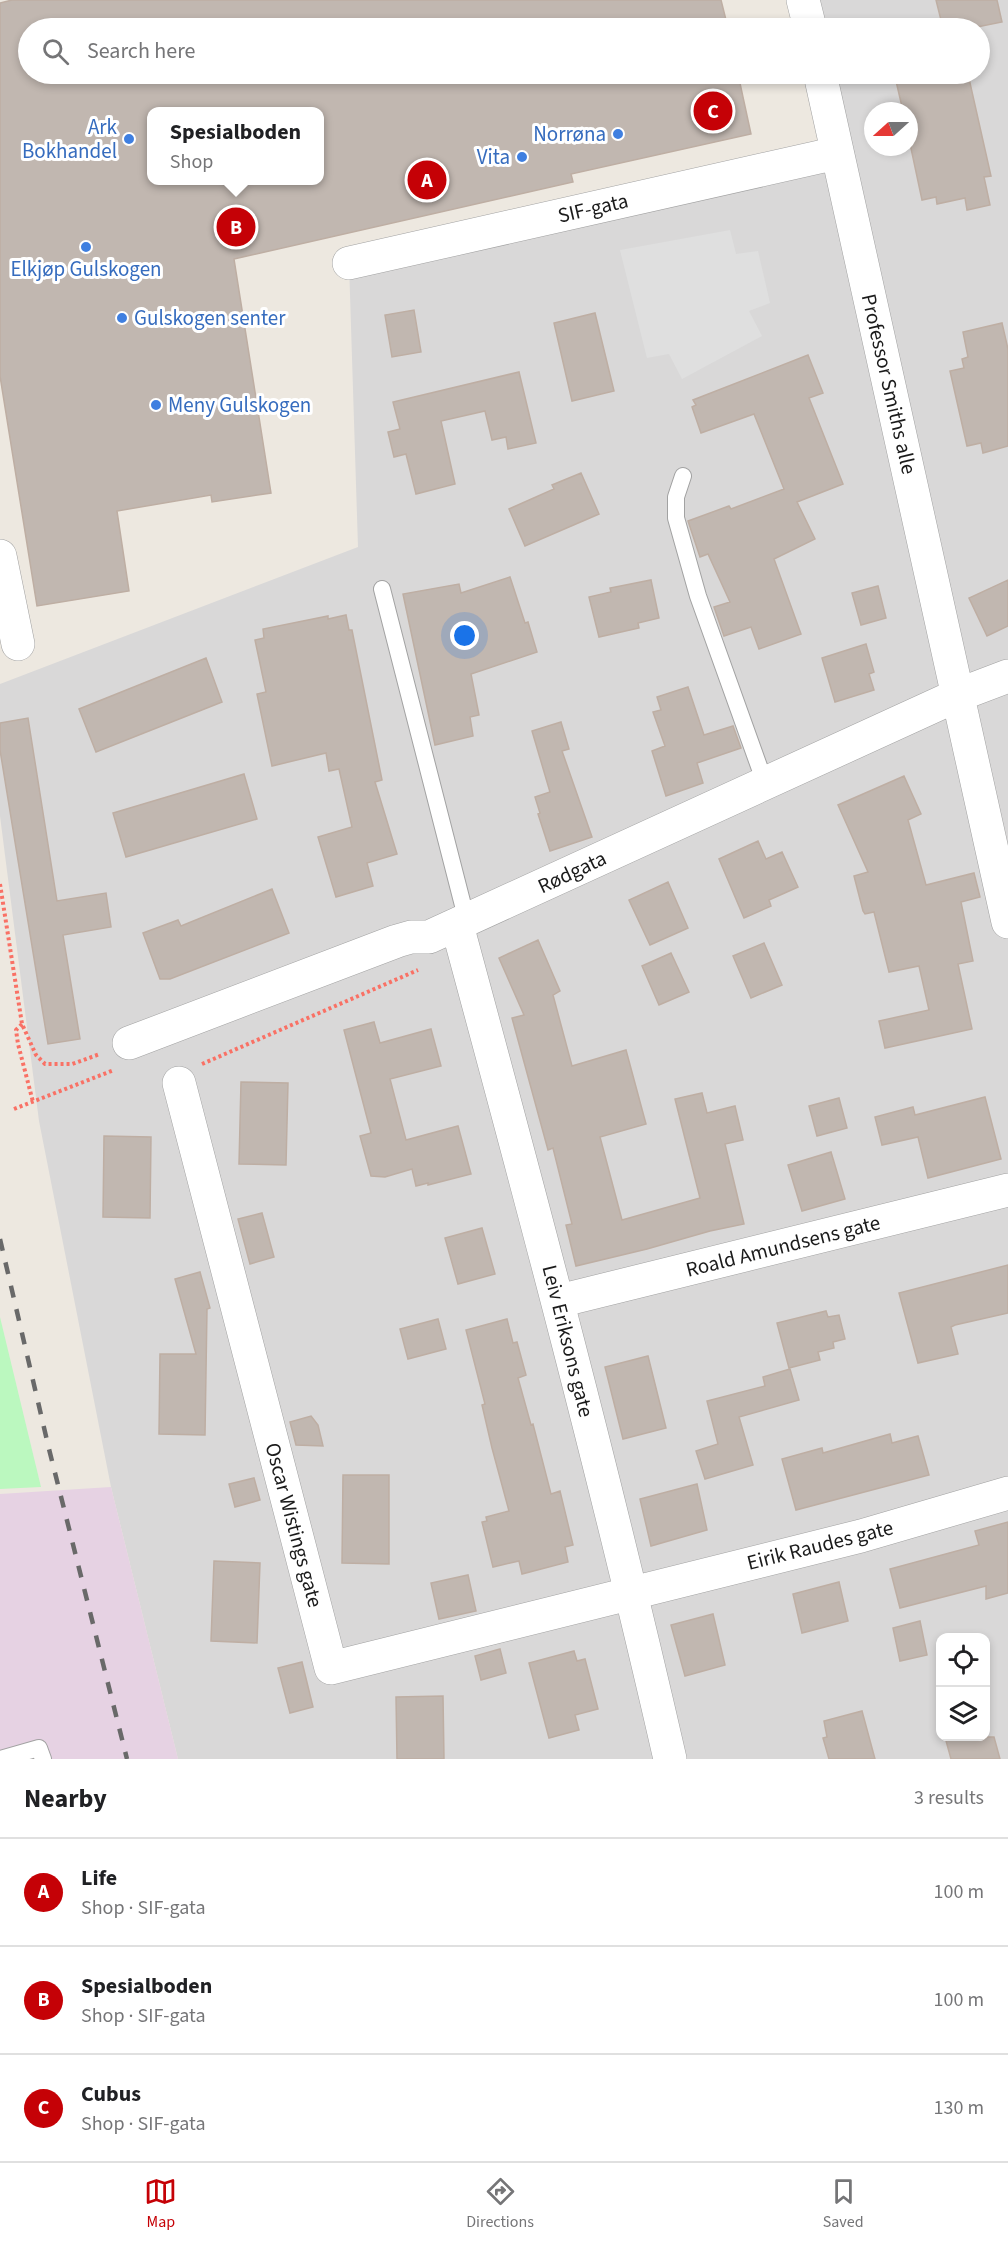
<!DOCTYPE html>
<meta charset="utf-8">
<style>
body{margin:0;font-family:"Source Sans 3",sans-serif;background:#f6f6f6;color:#202124}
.controls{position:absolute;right:18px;bottom:18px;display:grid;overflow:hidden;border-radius:12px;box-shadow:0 3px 9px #0003}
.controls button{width:54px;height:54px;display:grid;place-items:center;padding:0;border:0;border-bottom:2px solid #e0e0e0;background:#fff;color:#202124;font:30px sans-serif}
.compass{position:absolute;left:864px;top:102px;width:54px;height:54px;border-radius:50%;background:#fff;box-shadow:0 3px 9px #0003;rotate:249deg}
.you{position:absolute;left:465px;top:636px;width:21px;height:21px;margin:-15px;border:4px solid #fff;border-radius:50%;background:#1a73e8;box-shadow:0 0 0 9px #1a73e833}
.badge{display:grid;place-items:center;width:39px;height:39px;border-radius:50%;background:#c50106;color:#fff;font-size:20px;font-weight:700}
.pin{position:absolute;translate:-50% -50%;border:3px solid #fff;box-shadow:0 2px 6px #0006}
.popup{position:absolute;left:147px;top:107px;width:177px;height:78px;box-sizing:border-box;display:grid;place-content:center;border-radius:12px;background:#fff;filter:drop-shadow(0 2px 4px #0005);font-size:20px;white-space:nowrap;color:#757577}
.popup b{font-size:22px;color:#202124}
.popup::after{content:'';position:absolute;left:50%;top:100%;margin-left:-12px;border:12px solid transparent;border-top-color:#fff}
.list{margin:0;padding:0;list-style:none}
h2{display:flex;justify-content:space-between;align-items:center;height:78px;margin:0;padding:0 24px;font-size:26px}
h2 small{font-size:20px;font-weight:400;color:#757577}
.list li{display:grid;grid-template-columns:39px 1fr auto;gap:18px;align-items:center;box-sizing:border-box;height:108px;padding:0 24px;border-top:2px solid #e0e0e0}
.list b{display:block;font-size:22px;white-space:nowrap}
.list p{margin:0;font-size:20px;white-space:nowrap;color:#757577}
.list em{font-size:20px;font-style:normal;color:#757577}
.icon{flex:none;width:33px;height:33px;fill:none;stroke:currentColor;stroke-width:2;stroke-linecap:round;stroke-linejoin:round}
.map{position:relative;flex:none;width:1008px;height:1759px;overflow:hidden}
.search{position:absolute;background:#fff;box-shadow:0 3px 9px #0003;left:18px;right:18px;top:18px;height:66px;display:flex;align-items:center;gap:15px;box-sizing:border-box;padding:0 21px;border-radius:33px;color:#757577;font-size:22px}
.sheet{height:402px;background:#fff}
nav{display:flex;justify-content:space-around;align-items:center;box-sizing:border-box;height:84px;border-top:2px solid #e0e0e0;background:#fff;font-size:16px;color:#757577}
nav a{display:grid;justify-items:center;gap:3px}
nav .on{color:#c50106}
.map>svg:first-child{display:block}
.residential{fill:#d9d8d8;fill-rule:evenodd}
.industrial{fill:#e6d2e3}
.park{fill:#bbf8bf}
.parking{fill:#dfdfdf}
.building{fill:#c1b7b0;stroke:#beaea3;stroke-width:1.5;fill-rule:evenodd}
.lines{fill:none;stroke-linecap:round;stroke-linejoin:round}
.lane-casing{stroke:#a2a2a2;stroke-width:18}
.street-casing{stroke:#a2a2a2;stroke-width:34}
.path{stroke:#f97165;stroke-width:4;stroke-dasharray:3 3;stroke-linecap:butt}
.lane{stroke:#fff;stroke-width:16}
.street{stroke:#fff;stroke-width:33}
.rail{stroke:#696969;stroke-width:4.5;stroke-dasharray:12 12;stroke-linecap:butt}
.shop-dot{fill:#3f7fe0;stroke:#fff;stroke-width:2}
.labels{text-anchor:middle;stroke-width:6;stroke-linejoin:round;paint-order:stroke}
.shop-label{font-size:21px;fill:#366cbe;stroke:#fff;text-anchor:end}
.street-label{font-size:21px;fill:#1b1b1b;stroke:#fff}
</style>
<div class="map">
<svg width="1008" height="1759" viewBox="0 0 1008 1759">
<rect width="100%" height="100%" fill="#ede8e0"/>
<path class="residential" d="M803,0H1008V1759H178L111,1487L39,1121L0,816V684L358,547L349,263L837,153L820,74H980V28H810ZM873,111H909V147H873ZM940,1638H986V1736H940Z"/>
<path class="industrial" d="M111,1487L178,1759H0V1494Z"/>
<path class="park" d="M0,1317L41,1487L0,1489Z"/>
<path class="parking" d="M730,230L736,254L758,251L770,303L749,311L762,336L682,379L669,354L647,358L620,250Z"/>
<path class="building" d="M12,0H721L728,28H28V74H738L751,134L571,174L573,182L234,259L271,493L212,502L211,495L117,511L129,591L37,606L0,376V3ZM152,111H320V180H152Z
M936,0H997L1002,22L972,28H943Z
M909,74H968L991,176L984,177L990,205L967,210L965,198L937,204L936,197L922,200L909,139V111H903L896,81L910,78Z
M414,310L421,352L392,357L385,315Z
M595,313L614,391L572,401L554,323Z
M1002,323L1008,349V446L983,453L981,443L967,446L950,371L964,368L962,359L968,357L963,332Z
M808,355L823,393L809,398L843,484L797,502L815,539L774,559L801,634L759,649L751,627L724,636L714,607L730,602L708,554L700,557L688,521L729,506L731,509L784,489L754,414L701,433L692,407L696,405L693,400Z
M519,372L536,443L508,449L506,437L492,440L485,411L441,421L455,484L416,494L406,454L394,457L388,432L400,429L393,402Z
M581,473L599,514L525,546L509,509L554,489L552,485Z
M510,577L525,623L528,622L537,652L471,674L479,715L470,717L473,736L435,745L403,594L459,584L461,593Z
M651,580L659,618L638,623L639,628L599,637L589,597L611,592L610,588Z
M1008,580V626L987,636L969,598Z
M878,586L886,618L861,625L852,593Z
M346,615L349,630H352L382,780L375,782L397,854L367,863L373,886L336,897L318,837L352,827L339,769L329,771L326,753L272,766L257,694L266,692L255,640L264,638L263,629L328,616V619Z
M866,644L874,672L869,674L874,690L835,702L822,658Z
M206,658L222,702L96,752L79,709Z
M688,687L704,735L733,726L741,748L697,763L703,783L666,796L652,751L665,746L653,712L661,710L657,697Z
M28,718L57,901L106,893L111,927L63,935L80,1039L48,1044L0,750V723Z
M561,722L569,749L562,751L592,837L550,851L538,814L540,813L535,797L550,792L532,731Z
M244,774L257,819L126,857L113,813Z
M904,776L921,814L908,820L926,885L974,873L980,897L961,902L973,961L958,964L972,1029L885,1048L879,1021L929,1010L919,966L889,972L874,912L865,914L863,911L854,876L868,872L838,805Z
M758,841L766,859L782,852L798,887L769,900L771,906L744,918L719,859Z
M668,882L688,928L650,945L629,900Z
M272,889L289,933L170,979H160L143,933L178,920L181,926Z
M538,940L560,991L553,995L572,1066L626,1050L646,1124L600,1137L622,1220L700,1198L675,1099L702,1093L707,1113L735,1106L743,1140L725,1144L744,1224L710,1231L647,1249L576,1266L566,1225L572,1224L553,1148L548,1150L512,1018L524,1015L499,958Z
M764,943L782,985L751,998L733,956Z
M671,953L689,992L659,1005L642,966Z
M374,1022L380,1043L431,1029L441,1066L390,1079L406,1140L458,1126L471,1174L428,1185V1183L416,1186L412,1169L385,1177L371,1176L360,1136L371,1133L344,1030Z
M241,1082L288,1083L286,1165L239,1164Z
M985,1097L1001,1159L928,1178L918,1137L882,1145L875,1117L913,1107L915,1115Z
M839,1098L847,1128L817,1136L809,1106Z
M104,1136L151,1137L150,1218L103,1217Z
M831,1152L845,1199L802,1211L788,1165Z
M262,1213L274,1257L250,1264L238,1219Z
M482,1228L495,1274L458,1284L445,1238Z
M1008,1265V1313L955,1325L951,1327L958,1354L918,1363L899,1293Z
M200,1272L210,1308L207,1309L205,1435L159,1434L160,1354H196L175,1279Z
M826,1311L828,1317L839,1315L845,1339L833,1342L834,1348L818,1352L820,1360L789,1368L777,1323Z
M438,1319L446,1349L408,1359L400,1329Z
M507,1319L513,1343L517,1342L526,1375L518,1378L531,1425L533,1424L551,1494L560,1491L573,1545L565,1547L568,1562L522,1574L519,1561L493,1567L482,1522L487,1521L486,1517L509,1511L492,1448L482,1405L485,1404L466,1330Z
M648,1356L666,1428L623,1439L605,1367Z
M790,1369L799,1400L739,1417L753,1465L705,1479L696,1451L718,1444L707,1401L765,1386L763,1377Z
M311,1416L318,1425L323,1446L296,1445L290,1422Z
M890,1434L892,1443L918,1436L929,1475L796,1510L782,1459L822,1448L823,1453Z
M343,1475H389V1564L342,1563Z
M254,1478L260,1500L235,1507L229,1484Z
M697,1484L707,1530L651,1546L640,1499Z
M1008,1522V1593L986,1599V1586L900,1608L890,1569L979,1545L975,1531Z
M214,1561L260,1563L257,1643L211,1641Z
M468,1575L476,1611L439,1619L431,1583Z
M839,1582L848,1621L802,1633L793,1594Z
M713,1614L725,1665L685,1676L671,1625Z
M920,1621L927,1655L900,1661L893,1628Z
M500,1649L506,1673L481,1680L475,1656Z
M574,1651L577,1661L585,1659L598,1709L575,1715L579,1730L549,1738L529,1663Z
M302,1662L313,1707L290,1713L278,1668Z
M443,1696L444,1759H397L396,1697Z
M862,1711L875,1759H829L823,1738L827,1737L824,1721Z
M945,1737H994L1000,1759H951Z"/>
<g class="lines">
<defs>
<path id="lane" d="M683,476L676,497V518L698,596L765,783
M382,589L467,921
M0,1759L39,1748L43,1759"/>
<path id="street" d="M803,0L810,28
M820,74L1008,922
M349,263L837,153
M0,556L18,644
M457,925C532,1202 606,1479 670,1759
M129,1043L397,941L411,937H429L958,695L1008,676
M179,1083L331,1668L861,1536L1008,1493
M559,1301L1008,1190"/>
</defs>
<use href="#lane" class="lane-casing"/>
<use href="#street" class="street-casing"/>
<path class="path" d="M0,884L22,1024L36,1055L45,1064H72L100,1054
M22,1024L16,1030L18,1044L33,1102
M202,1064L418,970
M14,1109L114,1070"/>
<use href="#lane" class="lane"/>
<use href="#street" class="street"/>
<path class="rail" d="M0,1239L49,1449L127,1759"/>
</g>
<g class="shop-dot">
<circle cx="618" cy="134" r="6"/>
<circle cx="129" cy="139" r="6"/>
<circle cx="522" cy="157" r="6"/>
<circle cx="86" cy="247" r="6"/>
<circle cx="122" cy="318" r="6"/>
<circle cx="156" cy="405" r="6"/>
</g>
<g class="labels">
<g class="shop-label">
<text x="117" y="134">Ark<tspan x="117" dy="24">Bokhandel</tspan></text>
<text x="606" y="141">Norrøna</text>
<text x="510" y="164">Vita</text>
<text x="86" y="276" text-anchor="middle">Elkjøp Gulskogen</text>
<text x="134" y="325" text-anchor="start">Gulskogen senter</text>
<text x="168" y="412" text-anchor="start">Meny Gulskogen</text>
</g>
<g class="street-label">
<text transform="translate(593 208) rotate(-13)" y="7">SIF-gata</text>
<text transform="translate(889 384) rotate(77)" y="7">Professor Smiths alle</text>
<text transform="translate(572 872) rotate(-25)" y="7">Rødgata</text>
<text transform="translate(783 1246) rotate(-14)" y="7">Roald Amundsens gate</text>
<text transform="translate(568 1341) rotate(76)" y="7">Leiv Eriksons gate</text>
<text transform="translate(294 1525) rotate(75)" y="7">Oscar Wistings gate</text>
<text transform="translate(820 1545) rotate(-14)" y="7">Eirik Raudes gate</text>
</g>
</g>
</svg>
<div class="controls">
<button><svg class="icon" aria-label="locate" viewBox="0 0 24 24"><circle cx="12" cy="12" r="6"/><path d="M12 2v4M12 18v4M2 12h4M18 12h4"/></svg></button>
<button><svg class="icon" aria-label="layers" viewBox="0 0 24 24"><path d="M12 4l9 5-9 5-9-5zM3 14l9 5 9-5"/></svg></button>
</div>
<svg class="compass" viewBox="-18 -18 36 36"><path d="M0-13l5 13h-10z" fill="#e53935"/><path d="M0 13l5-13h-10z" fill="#757577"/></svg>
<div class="you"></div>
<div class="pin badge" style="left:427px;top:180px">A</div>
<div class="pin badge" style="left:236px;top:227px">B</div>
<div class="popup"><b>Spesialboden</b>Shop</div>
<div class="pin badge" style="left:713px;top:111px">C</div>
<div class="search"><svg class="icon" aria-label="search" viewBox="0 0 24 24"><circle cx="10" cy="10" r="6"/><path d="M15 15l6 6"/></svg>Search here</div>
</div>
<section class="sheet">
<h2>Nearby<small>3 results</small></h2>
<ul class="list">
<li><span class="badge">A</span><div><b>Life</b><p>Shop · SIF-gata</p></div><em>100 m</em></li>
<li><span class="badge">B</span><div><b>Spesialboden</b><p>Shop · SIF-gata</p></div><em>100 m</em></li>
<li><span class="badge">C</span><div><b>Cubus</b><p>Shop · SIF-gata</p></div><em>130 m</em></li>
</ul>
</section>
<nav>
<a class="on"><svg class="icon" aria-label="map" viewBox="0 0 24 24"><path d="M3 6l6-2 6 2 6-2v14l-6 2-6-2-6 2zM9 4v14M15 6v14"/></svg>Map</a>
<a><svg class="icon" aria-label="directions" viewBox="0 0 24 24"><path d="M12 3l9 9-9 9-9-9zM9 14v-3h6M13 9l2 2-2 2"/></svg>Directions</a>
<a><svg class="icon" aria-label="saved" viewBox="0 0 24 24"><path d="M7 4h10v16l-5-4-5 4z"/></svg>Saved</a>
</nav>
